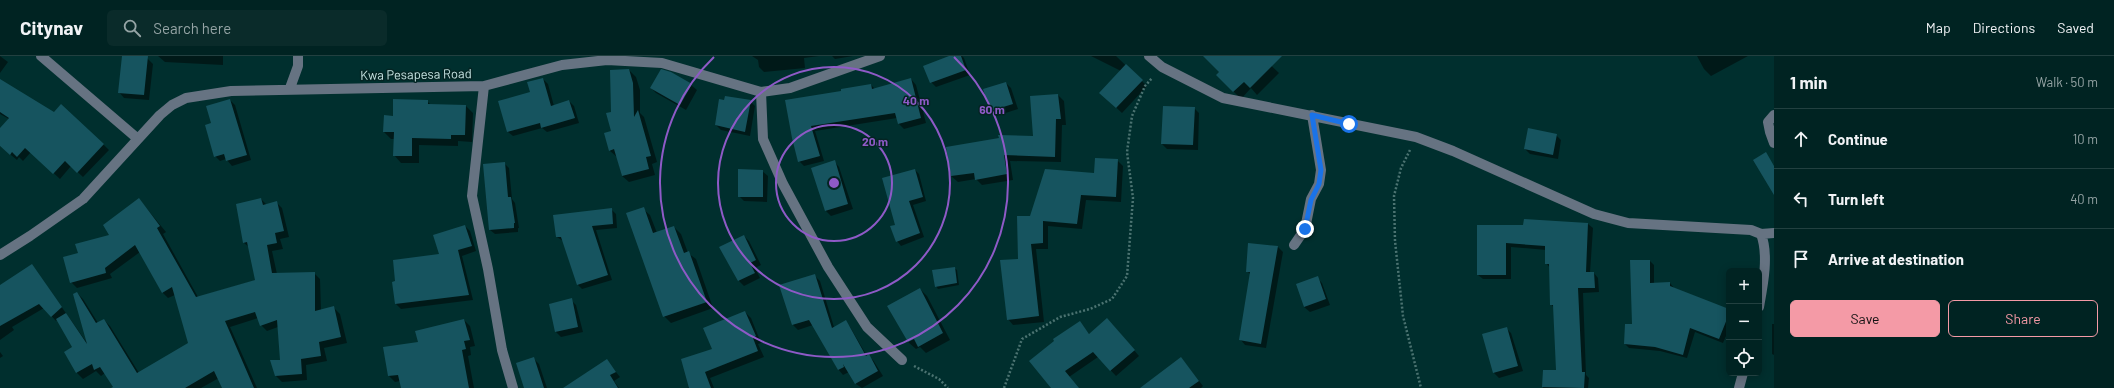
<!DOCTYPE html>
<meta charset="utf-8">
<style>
body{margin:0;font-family:Barlow,sans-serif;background:#0a2b2a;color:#f1f3f6}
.controls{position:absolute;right:12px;bottom:12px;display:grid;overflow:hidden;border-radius:6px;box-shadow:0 2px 10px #0003}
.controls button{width:36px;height:36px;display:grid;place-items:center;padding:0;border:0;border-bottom:1px solid #224040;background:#002322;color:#f1f3f6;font:20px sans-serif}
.stop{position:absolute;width:12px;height:12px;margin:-9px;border:3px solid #1a73e8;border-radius:50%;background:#fff}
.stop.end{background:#1a73e8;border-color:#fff;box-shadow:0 1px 4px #0008}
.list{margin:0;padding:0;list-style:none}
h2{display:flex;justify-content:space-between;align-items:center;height:52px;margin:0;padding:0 16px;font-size:17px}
h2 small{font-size:13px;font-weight:400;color:#95a4a5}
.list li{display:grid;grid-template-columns:26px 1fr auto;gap:12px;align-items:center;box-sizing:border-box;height:60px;padding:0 16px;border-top:1px solid #224040}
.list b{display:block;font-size:15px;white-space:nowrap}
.list em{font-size:13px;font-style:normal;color:#95a4a5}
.actions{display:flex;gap:8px;padding:12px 16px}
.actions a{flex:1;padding:9px 0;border:1px solid #f49aa6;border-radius:6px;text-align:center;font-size:14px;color:#f49aa6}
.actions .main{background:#f49aa6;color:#111}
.icon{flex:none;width:22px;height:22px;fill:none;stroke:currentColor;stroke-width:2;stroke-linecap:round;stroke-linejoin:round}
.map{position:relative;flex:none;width:1774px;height:332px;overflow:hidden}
header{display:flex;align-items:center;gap:24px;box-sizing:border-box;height:56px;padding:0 20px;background:#002322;border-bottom:1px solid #224040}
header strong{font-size:19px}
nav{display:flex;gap:22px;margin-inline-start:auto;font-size:14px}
.search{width:280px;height:36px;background:#0a2b2a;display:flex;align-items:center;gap:10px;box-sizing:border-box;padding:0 14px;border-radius:6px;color:#95a4a5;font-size:15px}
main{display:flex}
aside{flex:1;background:#002322}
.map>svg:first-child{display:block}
.shadow{fill:#0007}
.building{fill:#16545f}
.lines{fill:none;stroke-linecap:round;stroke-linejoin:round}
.path{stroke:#4b7371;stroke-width:2.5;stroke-dasharray:2 2;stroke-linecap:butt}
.minor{stroke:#667382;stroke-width:10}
.route{stroke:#1a73e8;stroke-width:5}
.ring{fill:none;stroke:#8e5ac7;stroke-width:2}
.labels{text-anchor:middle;stroke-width:3;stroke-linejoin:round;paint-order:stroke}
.street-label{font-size:13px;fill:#c5e2e0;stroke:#042423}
.centre{fill:#8e5ac7;stroke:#042423;stroke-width:2}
.ring-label{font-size:12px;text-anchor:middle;font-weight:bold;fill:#8e5ac7;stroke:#042423;stroke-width:3;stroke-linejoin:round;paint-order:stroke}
</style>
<header>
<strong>Citynav</strong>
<div class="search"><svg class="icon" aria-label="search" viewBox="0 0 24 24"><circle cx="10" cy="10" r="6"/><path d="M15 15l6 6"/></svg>Search here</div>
<nav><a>Map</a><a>Directions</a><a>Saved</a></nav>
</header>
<main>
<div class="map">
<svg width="1774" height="332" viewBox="0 0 1774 332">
<rect width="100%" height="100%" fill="#002f2e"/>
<path class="shadow" d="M0,0L8,6L0,17Z
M123,0L147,2L153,8L149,44L124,42L119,36Z
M158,0H223V9L165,6Z
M752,0H819L804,2L805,12L764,16L759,11L758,4Z
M832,0H853L835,3Z
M952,0H962L964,2L970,19L936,31L931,26Z
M1091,0H1116L1147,30L1122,57L1106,42L1121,15Z
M1204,0H1261L1279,17L1257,39L1251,32L1241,43L1217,19L1220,16Z
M1697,0H1748L1711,20L1704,13Z
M629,14L636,21L640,34V57L644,61L657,106L652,108L655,119L629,126L622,120L617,101L610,95L612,56Z
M543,23L548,28L554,50L569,45L574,50L579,67L547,76L542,72L513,80L508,76L532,36Z
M911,23L916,29L926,67L904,73L899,68L897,62L815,75L824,105L804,110L799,105L793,83L842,36L871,29L875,33Z
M0,24L103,88L109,94L83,121L71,110L60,123L31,96L23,105L19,101L17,104L0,90V73L9,63L0,58Z
M1006,27L1011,32L1018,53L996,60L991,54Z
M691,29L697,34L686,54L656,37L651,32Z
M1058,39L1064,45L1066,69H1062L1061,106L1010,105L1013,124L982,129L976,123L958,126L951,120L1034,81Z
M230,44L235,49L251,104L232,110L226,103L220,105L215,100L213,68Z
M427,45L431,49L466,50L473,57L472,86L458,85V90L419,89V107H401L394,99V83H391L384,76L385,60L394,61Z
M750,45L755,50L750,80L721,74L716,69Z
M1194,52L1199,57L1198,94L1167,93L1162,88Z
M1556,79L1561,84L1558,103L1530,98L1525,93Z
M1117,104L1123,110L1121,146L1086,144L1082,173L1048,170V193H1036L1044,266L1013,269L1008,263L1019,203L1030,161Z
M834,105L839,111L853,153L831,160L826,155Z
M504,107L509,112L512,143L515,147L519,172H518V176L495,178L490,174L484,109Z
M915,114L919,118L926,145L913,149L924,181L901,190L897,185L896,170Z
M762,115L768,120L767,146L744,145L739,140Z
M139,143L166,176L163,178L198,241L256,224L249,191L244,187L261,143L267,149L276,146L282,152L289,181L280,183L283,193L272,195L277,218L314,217L320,223L321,255L334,252L340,258L347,287L324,292L327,305L306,309L307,324L282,326L276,320L281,305L278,271L267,275L261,269L258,262L230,271L257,332H223L219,322L201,332H114L105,317L101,320L96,315L83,323L77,317L65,297L73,292L58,263L56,265L44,252L12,271L14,274L0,284V242L32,209L87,287L77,237L83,243L98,267L104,264L110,270L139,317L189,287L175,239L168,242L162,236L140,196L110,218L112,222L77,232L71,226L79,198L111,179Z
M611,153L616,158L617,172L596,174L612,224L582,233L578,229L563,185L557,181Z
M643,153L650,159L657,177L674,171L681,178L688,197L696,203L713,252L671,267L664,260Z
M1588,168L1593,172L1590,217H1594L1598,222L1599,236L1583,237L1586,319L1589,322L1588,332H1543L1544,315L1557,316L1554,252L1551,248L1550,212L1546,207V194L1511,191V223H1483L1478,219V170Z
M465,170L470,175L476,195L462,200L473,244L401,253L396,248Z
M744,180L749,185L761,209L755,212L760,222L744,230L739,225Z
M1249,188L1278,191L1283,196L1266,292L1245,289L1240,283L1251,219L1247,215Z
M1650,205L1654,209V228L1670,227L1674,232L1729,254V273L1723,287L1695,276L1687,302L1660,295L1629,292L1625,288L1633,269Z
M954,212L957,214L959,229L938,233L936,230Z
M815,220L820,225L834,271L845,266L850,271L867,300L873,304L883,320L862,332L856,328L849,316L843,319L838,313L813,269L798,274L793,269Z
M1317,222L1322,227L1330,249L1310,256L1304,251Z
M920,233L927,240L950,284L926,297L920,291L916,293L908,286Z
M571,244L576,249L583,276L561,281L556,276L550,248Z
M745,256L751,262L761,287L758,288L764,301L710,322L714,332H687L690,331Z
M464,264L470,270L475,290L470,291L471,299L468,300L474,332H402L400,325L395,326L389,320L419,287Z
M1080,266L1089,278L1112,268L1139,300L1116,320L1098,301L1069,321L1078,332H1053Z
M1772,268H1774V299L1772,298Z
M1506,272L1511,277L1523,315L1499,322L1494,317Z
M0,296L3,300L0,302Z
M534,303L539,308L547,332H525Z
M607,305L620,321L614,325L619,332H576Z
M1185,307L1203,330L1201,332H1158Z"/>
<path class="building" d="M122,0H148L144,39L118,37Z
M949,0H961L966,14L930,27L923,10Z
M1203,0H1282L1250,32L1244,26L1233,36L1216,19L1219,16Z
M1126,8L1143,24L1116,52L1099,37Z
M629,13L633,27L634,61L638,54L651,100L646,101L649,113L622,120L614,93L609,95L604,77L611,75L606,57L611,56L610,14Z
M661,13L671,16L692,28L680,49L650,32Z
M543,22L551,50L569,44L575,62L541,72L540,67L507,76L498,45L530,36L527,26Z
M911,22L921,62L898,68L895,57L811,70L820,100L798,106L792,82L785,44L841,35V33L871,28L872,33Z
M0,23L54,56L61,48L104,88L77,117L65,105L53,118L25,92L17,101L12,96L10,99L0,90V72L9,62L0,56Z
M1006,26L1013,48L990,55L983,33Z
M1058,38L1061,63H1056L1055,101L1004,99L1007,118L975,124L974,117L951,120L946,91L999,82L998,79L1033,80L1030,40Z
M725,40L751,44L745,76L715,69L719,43L724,44Z
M230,43L247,99L226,105L224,98L214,101L205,69L211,67L206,50Z
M393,43L428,44V48L466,49L465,79H451V83L412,82V100H393L394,76H383L384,59L393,60Z
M1163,50L1195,51L1193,89L1161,88Z
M1528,72L1557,78L1553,99L1524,93Z
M1766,96L1774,110V139L1753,104Z
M1095,102L1118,103L1116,141L1081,139L1077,168L1043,165V187L1031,188L1039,260L1007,264L1000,204L1018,203L1017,160H1030L1045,113L1094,117Z
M835,104L848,148L825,155L811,112Z
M505,106L508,141H511L515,167H514V172L489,174L483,108Z
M738,113L763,114V141H738Z
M915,113L923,141L909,145L920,177L896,186L890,170L895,169L882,122Z
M139,142L160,170L157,172L196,241L255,224L247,186L243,187L236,148L261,142L263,149L277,145L284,175L275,177L277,187L267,189L272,217L315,216V255L334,250L341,281L319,286L321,300L301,303L302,318L275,320L270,304H280L277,264L260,270L255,256L225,265L254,332H222L214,315L185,332H111L113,331L100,311L94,314L92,308L76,317L64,296L72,291L56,263L66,257L87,288L73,238L77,236L96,267L104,263L137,317L188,287L172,231L162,237L135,189L105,212L106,217L70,227L63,201L78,197L75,188L109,179L103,169Z
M644,151L653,177L674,170L684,197L689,195L707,246L663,261L626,157Z
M612,152L613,168L592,170L608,219L577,229L561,181H556L553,159Z
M1524,163L1588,167L1586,216H1594L1595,232H1578L1582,316H1585L1584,332L1542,331L1543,314H1556L1553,249H1550L1549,208H1545V190L1506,187V219H1477V169H1523Z
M465,169L472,190L458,194L469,239L395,248L392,226L395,225L393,204L439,198L433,179Z
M744,179L756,204L750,207L755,217L738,225L719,191Z
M1248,187L1278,190L1261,288L1239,284L1250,216H1246Z
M1630,204H1650V227L1670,226V230L1729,253V258L1719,283L1690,272L1683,299L1655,291L1624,288L1625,268H1632Z
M32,208L62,251L51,261L39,248L0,270V229Z
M955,211L957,227L935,231L932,214Z
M815,218L832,272L846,264L866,300L869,298L878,315L855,328L843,308L844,311L838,314L809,264L792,269L779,229Z
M1318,220L1326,243L1304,251L1296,228Z
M920,232L943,277L918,291L914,283L908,286L887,250Z
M572,242L578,271L555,276L549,248Z
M745,255L756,280L753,282L758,295L705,316L711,332H689L681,303L712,293L703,272Z
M1107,262L1135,294L1110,315L1093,296L1065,315L1079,332H1051L1029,305L1054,285L1053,283L1080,265L1089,278Z
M464,263L470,284L464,285L466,293L462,294L469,332H401L398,319L388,320L383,291L418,286L415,275Z
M1507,271L1518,310L1493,317L1482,278Z
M534,301L544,332H524L516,307Z
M1181,301L1199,325L1189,332H1140Z
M607,303L616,316L610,319L618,332H563Z"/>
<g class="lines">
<path class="path" d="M1410,94L1401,112L1394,140L1395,185L1403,260L1421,332
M914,310L939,323L948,332
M1004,332L1022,283L1060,261L1090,253L1112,243L1127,220L1133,142L1127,96L1132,60L1145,30L1152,22"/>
<path class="minor" d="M41,0L138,83
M1149,0L1162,11L1223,42L1416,81L1453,95L1594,158L1628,167L1751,174L1761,178C1769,199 1763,229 1759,251
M484,30L472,140L488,213L502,294L513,332
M290,32L298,10V0
M761,36L763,83L783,128L828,211L867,271L902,304
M1774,59L1768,66L1770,76L1774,87
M1761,178L1774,177
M1294,189L1305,173L1311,143L1319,128L1321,114L1312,59
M0,199L30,180L83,143L160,59L172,49L186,42L231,35L484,30L562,9L607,4L662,7L761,36L790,32L880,0
M1739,332L1743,317"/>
</g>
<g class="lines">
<path class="route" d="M1305,173L1311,144L1319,128L1321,114L1312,59L1349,68"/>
</g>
<g class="ring">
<circle cx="834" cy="127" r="58"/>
<circle cx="834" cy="127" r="116"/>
<path d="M954 1A174 174 0 1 1 714 1"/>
</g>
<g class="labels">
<g class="street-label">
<text transform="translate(416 18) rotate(-1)" y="5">Kwa Pesapesa Road</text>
</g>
</g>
<circle cx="834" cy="127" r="6" class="centre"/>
<g class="ring-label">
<text x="916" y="49">40 m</text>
<text x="992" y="58">60 m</text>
<text x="875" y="90">20 m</text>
</g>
</svg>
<div class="controls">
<button>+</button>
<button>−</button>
<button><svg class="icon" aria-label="locate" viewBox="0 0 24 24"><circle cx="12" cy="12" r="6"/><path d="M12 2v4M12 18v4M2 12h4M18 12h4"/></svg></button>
</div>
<div class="stop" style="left:1349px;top:68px"></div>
<div class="stop end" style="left:1305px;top:173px"></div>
</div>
<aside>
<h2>1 min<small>Walk · 50 m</small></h2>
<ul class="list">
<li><svg class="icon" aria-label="ahead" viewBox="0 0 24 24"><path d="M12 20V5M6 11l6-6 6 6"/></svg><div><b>Continue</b></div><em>10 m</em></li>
<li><svg class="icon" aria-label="left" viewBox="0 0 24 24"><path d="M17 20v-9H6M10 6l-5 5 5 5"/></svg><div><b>Turn left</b></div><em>40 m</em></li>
<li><svg class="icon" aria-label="arrive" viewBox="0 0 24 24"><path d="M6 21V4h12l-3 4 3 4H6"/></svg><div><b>Arrive at destination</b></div></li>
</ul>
<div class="actions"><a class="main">Save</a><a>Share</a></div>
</aside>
</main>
